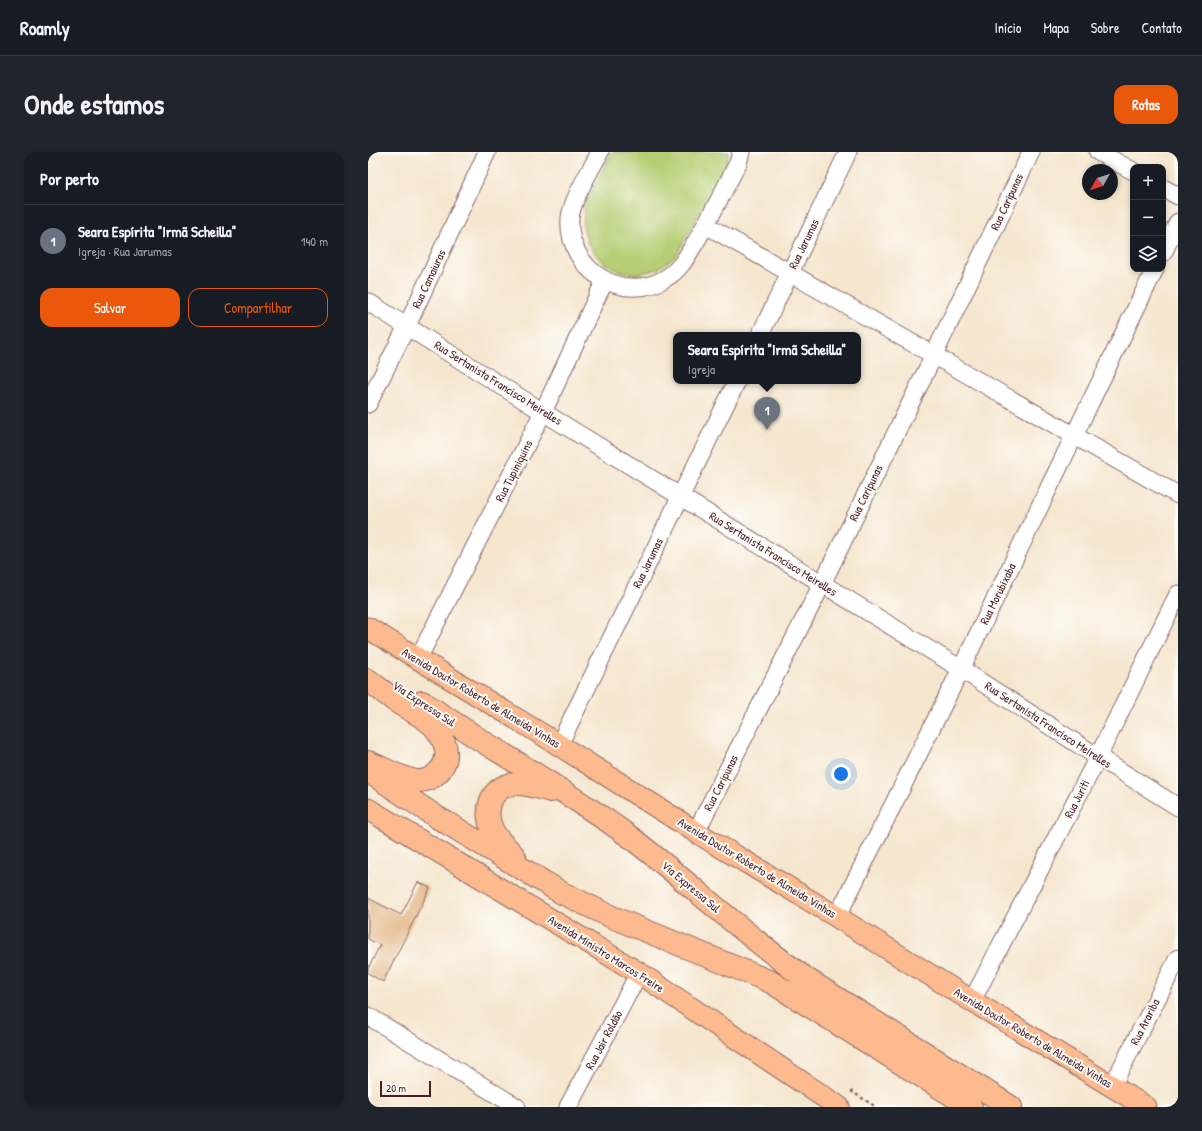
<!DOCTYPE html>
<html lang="pt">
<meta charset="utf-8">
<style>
body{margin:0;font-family:"Patrick Hand",sans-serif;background:#20242c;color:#f1f3f6}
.controls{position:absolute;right:12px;top:12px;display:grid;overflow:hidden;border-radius:8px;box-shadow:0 2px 6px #0003}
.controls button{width:36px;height:36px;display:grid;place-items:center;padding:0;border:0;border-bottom:1px solid #363941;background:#171b24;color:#f1f3f6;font:20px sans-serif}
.compass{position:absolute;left:714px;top:12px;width:36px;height:36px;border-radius:50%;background:#171b24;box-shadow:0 2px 6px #0003;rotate:231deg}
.scale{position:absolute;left:12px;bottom:10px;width:51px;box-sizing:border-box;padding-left:4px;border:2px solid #4a1f2b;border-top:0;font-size:11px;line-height:14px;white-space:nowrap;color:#4a1f2b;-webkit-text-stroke:3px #fdfcf7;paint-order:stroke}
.you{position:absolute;left:473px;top:622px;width:14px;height:14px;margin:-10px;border:3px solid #fff;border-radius:50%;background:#1a73e8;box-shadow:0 0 0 6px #1a73e833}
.badge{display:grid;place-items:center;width:26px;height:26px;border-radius:50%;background:#ea580c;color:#fff;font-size:13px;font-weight:700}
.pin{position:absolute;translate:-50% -33px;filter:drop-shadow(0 1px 2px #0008)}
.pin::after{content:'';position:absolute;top:21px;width:14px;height:12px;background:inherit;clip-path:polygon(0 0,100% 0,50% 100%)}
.popup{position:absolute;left:305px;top:180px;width:188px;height:52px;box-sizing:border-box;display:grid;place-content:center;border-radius:8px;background:#171b24;filter:drop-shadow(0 1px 3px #0005);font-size:13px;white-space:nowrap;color:#9ea1a6}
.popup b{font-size:15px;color:#f1f3f6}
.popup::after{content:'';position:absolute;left:50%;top:100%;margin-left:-8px;border:8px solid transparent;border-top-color:#171b24}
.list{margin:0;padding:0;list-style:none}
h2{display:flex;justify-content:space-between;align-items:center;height:52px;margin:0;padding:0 16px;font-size:17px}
h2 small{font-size:13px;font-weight:400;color:#9ea1a6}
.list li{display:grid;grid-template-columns:26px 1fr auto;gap:12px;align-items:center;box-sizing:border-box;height:72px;padding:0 16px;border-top:1px solid #363941}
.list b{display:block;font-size:15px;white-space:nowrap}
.list p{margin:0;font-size:13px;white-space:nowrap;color:#9ea1a6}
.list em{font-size:13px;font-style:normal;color:#9ea1a6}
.actions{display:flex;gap:8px;padding:12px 16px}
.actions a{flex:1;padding:9px 0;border:1px solid #ea580c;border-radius:12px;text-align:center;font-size:14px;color:#ea580c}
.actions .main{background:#ea580c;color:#fff}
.icon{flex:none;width:22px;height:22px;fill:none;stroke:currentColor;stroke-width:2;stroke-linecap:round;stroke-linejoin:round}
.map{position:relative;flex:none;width:810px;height:955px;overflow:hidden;border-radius:12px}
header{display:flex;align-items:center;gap:24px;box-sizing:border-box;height:56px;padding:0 20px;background:#171b24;border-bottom:1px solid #363941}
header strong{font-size:19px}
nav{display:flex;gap:22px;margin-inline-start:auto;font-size:14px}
.intro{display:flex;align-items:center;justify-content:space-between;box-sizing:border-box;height:96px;padding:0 24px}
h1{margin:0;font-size:28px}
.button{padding:10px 18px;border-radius:12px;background:#ea580c;color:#fff;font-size:14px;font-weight:700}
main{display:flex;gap:24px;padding:0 24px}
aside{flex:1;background:#171b24;border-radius:12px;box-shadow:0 2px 6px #0003}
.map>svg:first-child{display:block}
.green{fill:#b5ce73;stroke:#80764f}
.building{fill:#e4b98c}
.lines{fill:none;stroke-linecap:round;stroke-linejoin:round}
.minor-casing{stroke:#866564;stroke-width:19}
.major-casing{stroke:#866564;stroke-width:23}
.highway-casing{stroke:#866564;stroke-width:24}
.path{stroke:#866564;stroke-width:2.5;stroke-dasharray:3 3;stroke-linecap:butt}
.minor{stroke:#fff;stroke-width:17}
.major{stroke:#fcba8e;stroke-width:21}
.highway{stroke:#fcba8e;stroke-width:22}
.highway-bridge-casing{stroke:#866564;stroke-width:24;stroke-linecap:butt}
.highway-bridge{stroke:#fcba8e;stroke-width:22}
.labels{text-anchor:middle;stroke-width:4;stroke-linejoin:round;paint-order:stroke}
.street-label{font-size:12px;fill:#4a1f2b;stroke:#fdfcf7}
</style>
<header>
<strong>Roamly</strong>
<nav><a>Início</a><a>Mapa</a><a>Sobre</a><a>Contato</a></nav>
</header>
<div class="intro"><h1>Onde estamos</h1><a class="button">Rotas</a></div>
<main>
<aside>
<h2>Por perto<small></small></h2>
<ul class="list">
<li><span class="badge" style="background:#6b7280">1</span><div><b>Seara Espírita &quot;Irmã Scheilla&quot;</b><p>Igreja · Rua Jarumas</p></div><em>140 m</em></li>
</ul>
<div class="actions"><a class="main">Salvar</a><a>Compartilhar</a></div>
</aside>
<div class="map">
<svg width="810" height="955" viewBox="0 0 810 955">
<rect width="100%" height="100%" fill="#fdfcf7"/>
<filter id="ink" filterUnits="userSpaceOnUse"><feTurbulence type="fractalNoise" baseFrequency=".025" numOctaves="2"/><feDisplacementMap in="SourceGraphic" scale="8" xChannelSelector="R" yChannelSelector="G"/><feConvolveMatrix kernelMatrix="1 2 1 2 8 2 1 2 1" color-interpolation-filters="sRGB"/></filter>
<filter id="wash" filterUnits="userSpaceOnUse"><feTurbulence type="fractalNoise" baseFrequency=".012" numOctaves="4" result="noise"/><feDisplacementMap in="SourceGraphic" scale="16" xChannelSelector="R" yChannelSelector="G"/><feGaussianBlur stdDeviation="0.9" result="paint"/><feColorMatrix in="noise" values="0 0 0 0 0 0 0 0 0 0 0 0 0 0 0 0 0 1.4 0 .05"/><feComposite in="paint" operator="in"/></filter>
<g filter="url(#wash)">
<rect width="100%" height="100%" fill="#f5e6ce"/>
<path class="green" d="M244,0H361L358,12L308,104L290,117L270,122L250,119L233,109L220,92L215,73L217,52Z"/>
<g id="blocks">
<path class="building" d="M50,730L62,736L15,830L0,821V817L12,793L0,787V746L33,763Z"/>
</g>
</g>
<g filter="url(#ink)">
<use href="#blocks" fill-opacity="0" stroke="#866564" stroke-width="1"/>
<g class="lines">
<defs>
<path id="minor" d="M232,0C223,18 204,47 202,66C198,118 257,155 301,124C313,116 319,104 327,91C343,65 356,38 370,11L373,0
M730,0L765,19
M795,36L810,44
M338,73L810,343
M795,101L810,70
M0,150L175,260L593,517L730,605L810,655
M392,183L480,0
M0,252L39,174L119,0
M50,507L175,260L237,128
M191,593L369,229
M328,680L454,432L566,203L663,0
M469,765L593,517L787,117
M604,849L730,605L810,442
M0,864L149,955
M744,934L810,806
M200,955L271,821"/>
<path id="major" d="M0,476L183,588L328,680L469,765L604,849L778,955
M0,657L271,821L471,955"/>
<path id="highway" d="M0,528C10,535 19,543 29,550C42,559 59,565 69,578C74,585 79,595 78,604C77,617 64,629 51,629C38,629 13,615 0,610
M54,550L117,591
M127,597C172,625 219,653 262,685C322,731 377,784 440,828L643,955
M6,623L70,666
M79,671L194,741L244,765L403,830L603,955
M147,705C140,696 130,689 125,679C115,660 122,634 146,632C159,631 171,636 183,639"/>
</defs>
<use href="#minor" class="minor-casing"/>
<use href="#major" class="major-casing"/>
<use href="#highway" class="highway-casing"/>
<path class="path" d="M483,939L508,955"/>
<use href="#minor" class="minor"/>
<use href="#major" class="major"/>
<use href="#highway" class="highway"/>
<defs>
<path id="highway-bridge" d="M117,591L127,597
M70,666L79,671"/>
</defs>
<use href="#highway-bridge" class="highway-bridge-casing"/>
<use href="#highway-bridge" class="highway-bridge"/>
</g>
</g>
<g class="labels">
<g class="street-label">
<text transform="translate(639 50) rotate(-65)" y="4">Rua Caripunas</text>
<text transform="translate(436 92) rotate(-64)" y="4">Rua Jarumas</text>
<text transform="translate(61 127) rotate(-65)" y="4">Rua Camaiuras</text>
<text transform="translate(130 231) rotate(32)" y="4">Rua Sertanista Francisco Meirelles</text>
<text transform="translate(146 319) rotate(-63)" y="4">Rua Tupiniquins</text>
<text transform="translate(498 341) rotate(-64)" y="4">Rua Caripunas</text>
<text transform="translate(405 402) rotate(32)" y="4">Rua Sertanista Francisco Meirelles</text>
<text transform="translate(280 411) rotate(-64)" y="4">Rua Jarumas</text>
<text transform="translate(630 442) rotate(-64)" y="4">Rua Morubixaba</text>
<text transform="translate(113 546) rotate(31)" y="4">Avenida Doutor Roberto de Almeida Vinhas</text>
<text transform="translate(56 552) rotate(33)" y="4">Via Expressa Sul</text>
<text transform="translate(680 573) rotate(33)" y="4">Rua Sertanista Francisco Meirelles</text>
<text transform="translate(353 631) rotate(-63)" y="4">Rua Caripunas</text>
<text transform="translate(709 647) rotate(-63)" y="4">Rua Juriti</text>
<text transform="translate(389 716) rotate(31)" y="4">Avenida Doutor Roberto de Almeida Vinhas</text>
<text transform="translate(323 735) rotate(40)" y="4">Via Expressa Sul</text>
<text transform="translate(238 802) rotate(32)" y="4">Avenida Ministro Marcos Freire</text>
<text transform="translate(777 870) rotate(-63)" y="4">Rua Arariba</text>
<text transform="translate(665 886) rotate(31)" y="4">Avenida Doutor Roberto de Almeida Vinhas</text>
<text transform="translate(236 888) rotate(-62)" y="4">Rua Jair Roldão</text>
</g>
</g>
</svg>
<div class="controls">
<button>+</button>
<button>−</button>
<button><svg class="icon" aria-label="layers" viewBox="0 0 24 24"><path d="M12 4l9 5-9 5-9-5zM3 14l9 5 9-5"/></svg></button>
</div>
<svg class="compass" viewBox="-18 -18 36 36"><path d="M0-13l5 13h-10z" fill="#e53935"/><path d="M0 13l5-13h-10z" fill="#9ea1a6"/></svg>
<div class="scale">20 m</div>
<div class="you"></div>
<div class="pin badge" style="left:399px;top:278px;background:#6b7280">1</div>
<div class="popup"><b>Seara Espírita &quot;Irmã Scheilla&quot;</b>Igreja</div>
</div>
</main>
